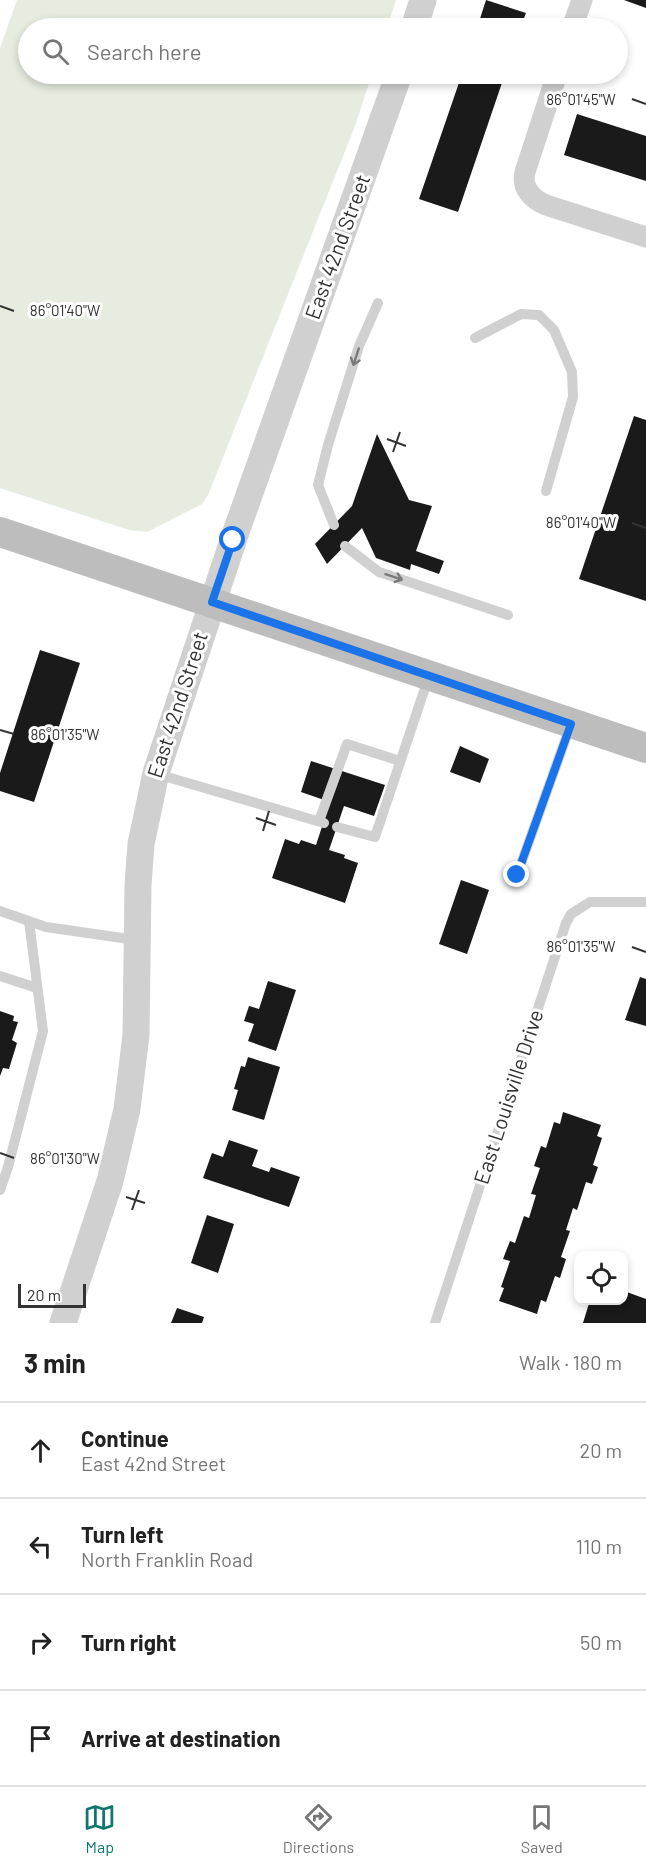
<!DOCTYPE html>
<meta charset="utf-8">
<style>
body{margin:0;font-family:Barlow,sans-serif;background:#f2f2f2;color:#222}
.controls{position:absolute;right:18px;bottom:18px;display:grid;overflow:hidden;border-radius:12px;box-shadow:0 3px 9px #0003}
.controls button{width:54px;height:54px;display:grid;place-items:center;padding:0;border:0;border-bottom:2px solid #e0e0e0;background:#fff;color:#222;font:30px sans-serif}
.scale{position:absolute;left:18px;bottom:15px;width:68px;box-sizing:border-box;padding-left:6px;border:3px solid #333;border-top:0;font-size:16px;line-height:21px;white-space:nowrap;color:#333;-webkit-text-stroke:4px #fff;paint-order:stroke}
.stop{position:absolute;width:18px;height:18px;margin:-14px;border:4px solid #1a73e8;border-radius:50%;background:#fff}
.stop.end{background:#1a73e8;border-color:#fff;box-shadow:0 2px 6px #0008}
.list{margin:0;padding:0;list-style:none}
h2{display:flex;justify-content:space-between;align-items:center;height:78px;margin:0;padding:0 24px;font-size:26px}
h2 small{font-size:20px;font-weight:400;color:#767676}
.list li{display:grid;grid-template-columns:39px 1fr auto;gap:18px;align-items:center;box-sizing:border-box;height:96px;padding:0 24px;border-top:2px solid #e0e0e0}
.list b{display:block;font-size:22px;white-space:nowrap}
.list p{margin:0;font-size:20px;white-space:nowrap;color:#767676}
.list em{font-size:20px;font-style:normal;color:#767676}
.icon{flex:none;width:33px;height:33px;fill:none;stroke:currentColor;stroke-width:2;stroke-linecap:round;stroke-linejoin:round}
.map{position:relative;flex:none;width:646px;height:1323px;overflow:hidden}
.search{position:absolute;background:#fff;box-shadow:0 3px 9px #0003;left:18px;right:18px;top:18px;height:66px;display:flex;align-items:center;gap:15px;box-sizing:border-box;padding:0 21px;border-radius:33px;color:#767676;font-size:22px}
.sheet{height:462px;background:#fff}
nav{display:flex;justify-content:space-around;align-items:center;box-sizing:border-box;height:84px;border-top:2px solid #e0e0e0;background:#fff;font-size:16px;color:#767676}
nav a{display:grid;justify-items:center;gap:3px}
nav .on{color:#0f766e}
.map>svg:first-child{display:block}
.green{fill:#e6ecdf}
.building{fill:#1a1a1a}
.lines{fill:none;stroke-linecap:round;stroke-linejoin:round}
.service{stroke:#d0d0d0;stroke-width:10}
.minor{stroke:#d0d0d0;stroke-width:21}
.tertiary{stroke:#d0d0d0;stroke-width:27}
.secondary{stroke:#bdbdbd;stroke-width:30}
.oneway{stroke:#7a7a7a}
.route{stroke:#1a73e8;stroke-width:8}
.ticks{fill:none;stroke:#333;stroke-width:2}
.labels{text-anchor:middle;stroke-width:6;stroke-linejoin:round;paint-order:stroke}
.street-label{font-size:21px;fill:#333;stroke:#fff}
.ticks-label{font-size:15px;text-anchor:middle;fill:#333;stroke:#fff;stroke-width:6;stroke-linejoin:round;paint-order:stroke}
</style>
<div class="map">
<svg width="646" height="1323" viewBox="0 0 646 1323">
<rect width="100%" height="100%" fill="#fff"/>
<path class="green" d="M17,0H396L387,28H28V74H372L355,126L208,495L202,504L147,532L129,530L0,488V48Z"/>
<path class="building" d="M486,0L526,13L520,28H477Z
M624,0H646V8Z
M462,74H505L458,212L419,199Z
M577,114L646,136V181L564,155Z
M634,416L646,420V601L579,579Z
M377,434L409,500L432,506L416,551L444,561L439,574L411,564L410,570L376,558L362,528L327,564L315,544L352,506Z
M40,650L80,663L34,802L0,791V773Z
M460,746L489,759L480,783L450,772Z
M311,761L385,785L374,816L344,806L329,850L345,855L344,858L358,863L345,903L272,878L285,839L299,844L301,840L316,845L330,802L301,792Z
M461,880L489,890L467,954L439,944Z
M640,977L646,979V1026L625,1020Z
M268,981L296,990L276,1051L248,1041L254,1024L244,1021L249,1006L259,1009Z
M0,1011L14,1016L13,1021L18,1022L12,1040L17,1043L9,1069L3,1068L0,1076Z
M248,1057L280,1067L264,1120L232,1110L238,1090L234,1089L241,1066L245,1067Z
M563,1112L601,1125L597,1136L602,1138L593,1165L598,1167L592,1184L586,1182L577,1210L573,1208L566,1230L570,1231L561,1257L566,1259L560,1278L555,1276L546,1302L541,1300L537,1314L499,1301L504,1288L501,1287L510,1261L503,1259L510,1241L515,1243L524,1216L529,1218L536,1195L531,1194L540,1168L534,1166L541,1146L546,1148L554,1122L560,1124Z
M229,1140L258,1150L252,1166L269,1172L271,1167L300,1177L289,1207L203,1178L212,1153L223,1157Z
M207,1215L234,1224L218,1273L191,1263Z
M624,1291L646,1299V1323H583L590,1300H624Z
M177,1308L204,1317L202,1323H171Z"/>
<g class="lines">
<path class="service" d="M475,338L521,314L539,315L554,330L572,372L573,397L546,491
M334,525L318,485L328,445L359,346L378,303
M345,546L379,572L508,615
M157,774L324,823
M319,821L347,744L400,761
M337,827L375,837L429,676
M517,875L571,724
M0,911L46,927L136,940
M0,976L37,988
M0,1190L8,1167L43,1031L29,921
M435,1323L566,923L571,914L590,902H646"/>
<path class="minor" d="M572,28L582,0
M557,74L525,172C521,188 532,199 546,205L646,237"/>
<path class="tertiary" d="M414,28L423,0
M63,1323L110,1181L127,1109L136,1035L138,885L141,844L156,773L237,529L399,74"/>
<path class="secondary" d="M0,532L646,748"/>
</g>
<defs><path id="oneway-shaft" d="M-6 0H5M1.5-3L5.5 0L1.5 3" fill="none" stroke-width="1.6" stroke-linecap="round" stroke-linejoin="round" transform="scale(1.5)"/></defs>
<g class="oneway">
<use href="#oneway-shaft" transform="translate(356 357) rotate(108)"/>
<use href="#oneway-shaft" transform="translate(394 577) rotate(18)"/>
</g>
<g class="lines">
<path class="route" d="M233,540L212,602L571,724L517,875"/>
</g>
<path class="ticks" d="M632,99L646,104M0,306L14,311M387,439L406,446M393,452L400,432M632,523L646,528M0,730L14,734M256,818L276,825M263,831L269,811M632,947L646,952M0,1153L14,1158M126,1197L145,1203M132,1210L139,1190"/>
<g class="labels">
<g class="street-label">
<text transform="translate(338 247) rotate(-70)" y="7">East 42nd Street</text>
<text transform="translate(178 705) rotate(-72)" y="7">East 42nd Street</text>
<text transform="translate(509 1097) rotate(-72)" y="7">East Louisville Drive</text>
</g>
</g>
<g class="ticks-label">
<text x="581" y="105">86°01'45"W</text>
<text x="65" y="316">86°01'40"W</text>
<text x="581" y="528">86°01'40"W</text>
<text x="65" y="740">86°01'35"W</text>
<text x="581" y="952">86°01'35"W</text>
<text x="65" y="1164">86°01'30"W</text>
</g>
</svg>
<div class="controls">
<button><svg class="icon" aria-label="locate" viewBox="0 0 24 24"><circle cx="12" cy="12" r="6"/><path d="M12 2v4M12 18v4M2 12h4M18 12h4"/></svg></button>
</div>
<div class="scale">20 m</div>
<div class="stop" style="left:233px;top:540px"></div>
<div class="stop end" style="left:517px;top:875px"></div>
<div class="search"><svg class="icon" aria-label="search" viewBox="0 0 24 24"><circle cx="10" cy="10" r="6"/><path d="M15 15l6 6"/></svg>Search here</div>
</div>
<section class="sheet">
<h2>3 min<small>Walk · 180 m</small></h2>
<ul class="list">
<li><svg class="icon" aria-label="ahead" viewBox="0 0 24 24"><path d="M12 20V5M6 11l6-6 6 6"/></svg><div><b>Continue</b><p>East 42nd Street</p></div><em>20 m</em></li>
<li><svg class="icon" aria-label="left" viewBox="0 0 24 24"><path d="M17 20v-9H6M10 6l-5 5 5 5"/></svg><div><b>Turn left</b><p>North Franklin Road</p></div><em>110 m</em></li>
<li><svg class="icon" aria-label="right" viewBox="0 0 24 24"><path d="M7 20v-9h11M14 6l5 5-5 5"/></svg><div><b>Turn right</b></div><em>50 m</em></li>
<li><svg class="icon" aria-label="arrive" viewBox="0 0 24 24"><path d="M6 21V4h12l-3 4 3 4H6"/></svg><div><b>Arrive at destination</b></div></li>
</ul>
</section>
<nav>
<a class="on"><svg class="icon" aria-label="map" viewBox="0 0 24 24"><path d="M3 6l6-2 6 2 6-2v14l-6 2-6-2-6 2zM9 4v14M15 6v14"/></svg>Map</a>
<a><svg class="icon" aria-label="directions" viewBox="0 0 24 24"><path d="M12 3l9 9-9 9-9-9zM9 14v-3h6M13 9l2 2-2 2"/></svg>Directions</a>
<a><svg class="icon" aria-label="saved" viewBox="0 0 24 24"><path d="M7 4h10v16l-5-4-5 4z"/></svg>Saved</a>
</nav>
